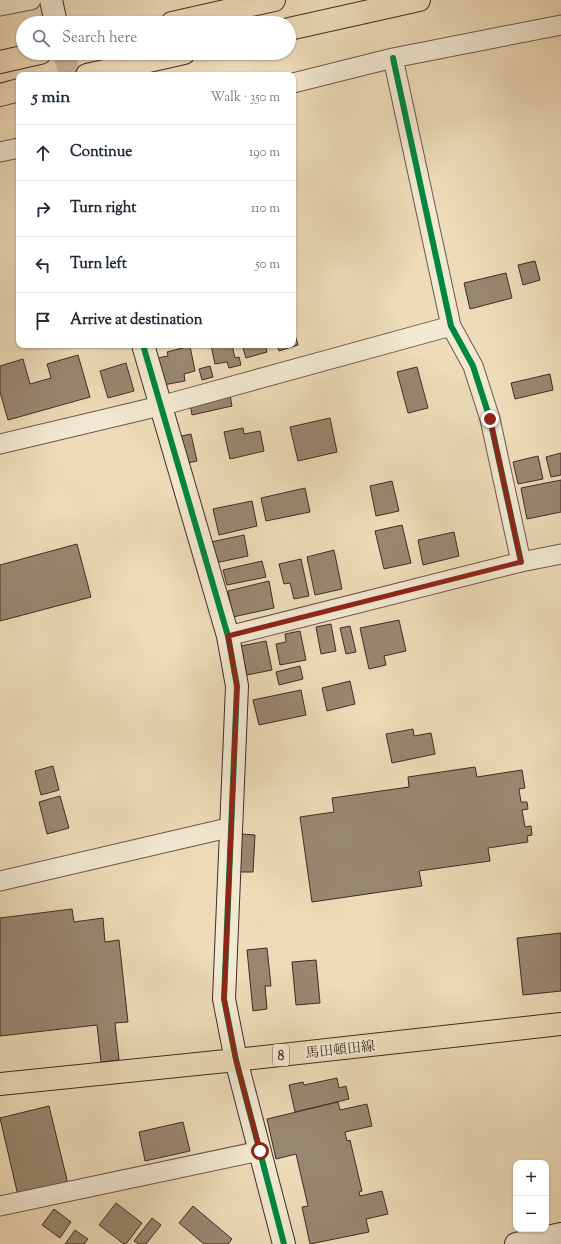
<!DOCTYPE html>
<meta charset="utf-8">
<style>
body{margin:0;font-family:"Sorts Mill Goudy","Noto Serif JP",serif;background:#f2f2f3;color:#1f2937}
.controls{position:absolute;right:12px;bottom:12px;display:grid;overflow:hidden;border-radius:8px;box-shadow:0 1px 3px #0004}
.controls button{width:36px;height:36px;display:grid;place-items:center;padding:0;border:0;border-bottom:1px solid #e0e1e3;background:#fff;color:#1f2937;font:20px sans-serif}
.stop{position:absolute;width:12px;height:12px;margin:-9px;border:3px solid #8f2418;border-radius:50%;background:#fff}
.stop.end{background:#8f2418;border-color:#fff;box-shadow:0 1px 4px #0008}
.list{margin:0;padding:0;list-style:none}
h2{display:flex;justify-content:space-between;align-items:center;height:52px;margin:0;padding:0 16px;font-size:17px}
h2 small{font-size:13px;font-weight:400;color:#747a83}
.list li{display:grid;grid-template-columns:26px 1fr auto;gap:12px;align-items:center;box-sizing:border-box;height:56px;padding:0 16px;border-top:1px solid #e0e1e3}
.list b{display:block;font-size:15px;white-space:nowrap}
.list em{font-size:13px;font-style:normal;color:#747a83}
.icon{flex:none;width:22px;height:22px;fill:none;stroke:currentColor;stroke-width:2;stroke-linecap:round;stroke-linejoin:round}
.map{position:relative;flex:none;width:561px;height:1244px;overflow:hidden}
.search{position:absolute;background:#fff;box-shadow:0 1px 3px #0004;left:16px;top:16px;width:280px;height:44px;display:flex;align-items:center;gap:10px;box-sizing:border-box;padding:0 14px;border-radius:22px;color:#747a83;font-size:15px}
.panel{position:absolute;background:#fff;box-shadow:0 1px 3px #0004;left:16px;top:72px;width:280px;height:276px;border-radius:8px}
.map>svg:first-child{display:block}
.building{fill:#9a8771;stroke:#402c24}
.lines{fill:none;stroke-linecap:round;stroke-linejoin:round}
.secondary-tunnel{stroke:#cab89b;stroke-width:22;stroke-dasharray:22 11;stroke-linecap:butt}
.street-casing{stroke:#6b5849;stroke-width:21}
.secondary-casing{stroke:#402c24;stroke-width:24}
.primary-casing{stroke:#402c24;stroke-width:24}
.highway-casing{stroke:#402c24;stroke-width:24}
.street{stroke:#f3e8d2;stroke-width:19}
.secondary{stroke:#f3e8d2;stroke-width:22}
.primary{stroke:#eddbb9;stroke-width:22}
.highway{stroke:#eddbb9;stroke-width:22}
.cycleway-casing{stroke:#f3e8d2;stroke-width:8}
.cycleway{stroke:#00873e;stroke-width:6}
.route{stroke:#8f2418;stroke-width:5}
.labels{text-anchor:middle;stroke-width:4;stroke-linejoin:round;paint-order:stroke}
.shield{fill:#f3e8d2;stroke:#766458;stroke-width:1}
.shield-label{font-size:13px;font-weight:bold;fill:#402c24}
.street-label{font-size:14px;fill:#402c24;stroke:#f3e8d2}
</style>
<div class="map">
<svg width="561" height="1244" viewBox="0 0 561 1244">
<rect width="100%" height="100%" fill="#eddbb9"/>
<filter id="stains"><feTurbulence type="fractalNoise" baseFrequency=".005" numOctaves="4"/><feColorMatrix values="0 0 0 0 .2 0 0 0 0 .09 0 0 0 0 .02 0 0 0 .5 -.17"/></filter>
<radialGradient id="worn" r=".72"><stop offset=".6" stop-color="#630" stop-opacity="0"/><stop offset="1" stop-color="#630" stop-opacity=".3"/></radialGradient>
<path class="building" d="M535,261L540,280L523,285L518,265Z
M506,273L512,298L470,309L464,283Z
M293,328L298,345L279,351L277,345H293Z
M211,345H232L235,358L239,357L241,365L229,368L227,362L215,364Z
M242,345H265L267,352L246,358Z
M190,346L195,371L184,374L185,381L163,385L157,358L168,356L167,352Z
M78,355L90,397L8,420L0,392V366L23,359L30,384L51,378L47,364Z
M126,363L134,391L108,398L100,371Z
M210,366L213,377L202,380L199,369Z
M417,367L428,408L408,413L397,372Z
M550,374L553,390L515,399L511,383Z
M229,390L232,406L192,415L189,399Z
M330,418L337,452L298,461L290,427Z
M243,428L244,434L260,431L264,451L230,459L224,432Z
M191,434L197,461L183,464L177,437Z
M561,453V475L551,477L546,457Z
M538,456L543,479L518,484L513,462Z
M561,480V512L527,519L521,488Z
M392,481L399,511L376,516L370,486Z
M305,488L310,512L266,521L261,498Z
M252,501L257,526L219,535L213,509Z
M402,525L411,563L384,569L375,531Z
M454,532L459,556L423,565L418,540Z
M244,535L248,556L215,563L211,542Z
M77,544L91,597L0,621V565Z
M334,550L342,589L315,595L307,557Z
M301,559L309,596L294,599L290,583L284,584L279,564Z
M262,561L266,577L227,585L223,570Z
M269,581L274,608L233,617L228,591Z
M399,620L406,651L384,656L386,665L369,669L360,628Z
M331,624L336,651L321,654L316,627Z
M350,626L356,652L346,654L340,628Z
M300,631L306,660L280,665L276,644L286,642L285,634Z
M266,641L272,670L247,675L241,646Z
M300,666L303,679L279,685L276,672Z
M350,681L355,704L327,711L322,688Z
M301,690L306,715L259,725L253,700Z
M413,729L414,736L431,733L435,754L392,763L386,734Z
M53,766L59,790L41,795L35,771Z
M475,767L477,777L522,770L525,788L519,789L521,802H527L528,809L522,810L525,827L531,826L532,835L527,836L528,842L488,848L490,861L419,871L422,886L312,902L300,817L334,812L332,798L409,787L408,777Z
M60,796L69,828L47,834L39,802Z
M241,834L255,835L253,872H240Z
M72,909L74,922L103,918L105,942L119,940L128,1022L115,1023L119,1060L101,1062L97,1025L0,1036V918Z
M561,933V991L523,995L517,938Z
M267,948L271,986H265L267,1009L253,1011L247,950Z
M316,960L320,1003L296,1005L292,962Z
M337,1078L339,1088L346,1086L349,1099L295,1112L289,1085L303,1082L304,1085Z
M338,1102L340,1110L367,1104L372,1126L345,1132L347,1141L350,1140L362,1191L359,1192L360,1196L382,1191L388,1214L366,1219L369,1232L310,1244L302,1207L308,1206L296,1154L276,1159L267,1119Z
M49,1106L69,1188L19,1200L0,1118Z
M183,1122L190,1151L145,1161L139,1132Z
M116,1203L142,1223L126,1244H124L99,1225Z
M193,1206L232,1239L228,1244H204L179,1223Z
M54,1209L71,1222L60,1238L42,1225Z
M152,1218L161,1225L146,1244H139L134,1241Z
M75,1230L88,1239L84,1244H65Z"/>
<g class="lines">
<path class="secondary-tunnel" d="M64,53L70,75"/>
<defs>
<path id="street" d="M0,6L31,0
M393,58L451,326L473,366L490,419L521,562
M293,83L393,58L561,25
M0,152L19,148
M0,444L160,406L451,326
M228,636L521,562L561,554
M0,881L232,827
M0,1206L260,1151"/>
<path id="secondary" d="M51,0L55,19
M143,345L228,636L237,686L224,999L236,1060L284,1244
M516,1244L561,1234"/>
<path id="primary" d="M0,1084L236,1060L561,1024"/>
<path id="highway" d="M172,23L274,0
M289,29L419,0
M0,62L40,53
M87,75L184,53
M0,95L19,90"/>
</defs>
<use href="#street" class="street-casing"/>
<use href="#secondary" class="secondary-casing"/>
<use href="#primary" class="primary-casing"/>
<use href="#highway" class="highway-casing"/>
<use href="#street" class="street"/>
<use href="#secondary" class="secondary"/>
<use href="#primary" class="primary"/>
<use href="#highway" class="highway"/>
<defs>
<path id="cycleway" d="M393,58L451,326L473,366L490,419L521,562
M143,345L228,636L237,686L224,999L236,1060L284,1244"/>
</defs>
<use href="#cycleway" class="cycleway-casing"/>
<use href="#cycleway" class="cycleway"/>
</g>
<g class="lines">
<path class="route" d="M260,1151L236,1060L224,999L237,686L228,636L521,562L490,419"/>
</g>
<g class="labels">
<rect class="shield" x="273" y="1044" width="16" height="22" rx="3"/>
<g class="shield-label">
<text x="281" y="1060">8</text>
</g>
<g class="street-label">
<text transform="translate(340 1049) rotate(-6)" y="5">馬田頓田線</text>
</g>
</g>
<rect width="100%" height="100%" filter="url(#stains)"/>
<rect width="100%" height="100%" fill="url(#worn)"/>
</svg>
<div class="controls">
<button>+</button>
<button>−</button>
</div>
<div class="stop" style="left:260px;top:1151px"></div>
<div class="stop end" style="left:490px;top:419px"></div>
<div class="search"><svg class="icon" aria-label="search" viewBox="0 0 24 24"><circle cx="10" cy="10" r="6"/><path d="M15 15l6 6"/></svg>Search here</div>
<section class="panel">
<h2>5 min<small>Walk · 350 m</small></h2>
<ul class="list">
<li><svg class="icon" aria-label="ahead" viewBox="0 0 24 24"><path d="M12 20V5M6 11l6-6 6 6"/></svg><div><b>Continue</b></div><em>190 m</em></li>
<li><svg class="icon" aria-label="right" viewBox="0 0 24 24"><path d="M7 20v-9h11M14 6l5 5-5 5"/></svg><div><b>Turn right</b></div><em>110 m</em></li>
<li><svg class="icon" aria-label="left" viewBox="0 0 24 24"><path d="M17 20v-9H6M10 6l-5 5 5 5"/></svg><div><b>Turn left</b></div><em>50 m</em></li>
<li><svg class="icon" aria-label="arrive" viewBox="0 0 24 24"><path d="M6 21V4h12l-3 4 3 4H6"/></svg><div><b>Arrive at destination</b></div></li>
</ul>
</section>
</div>
